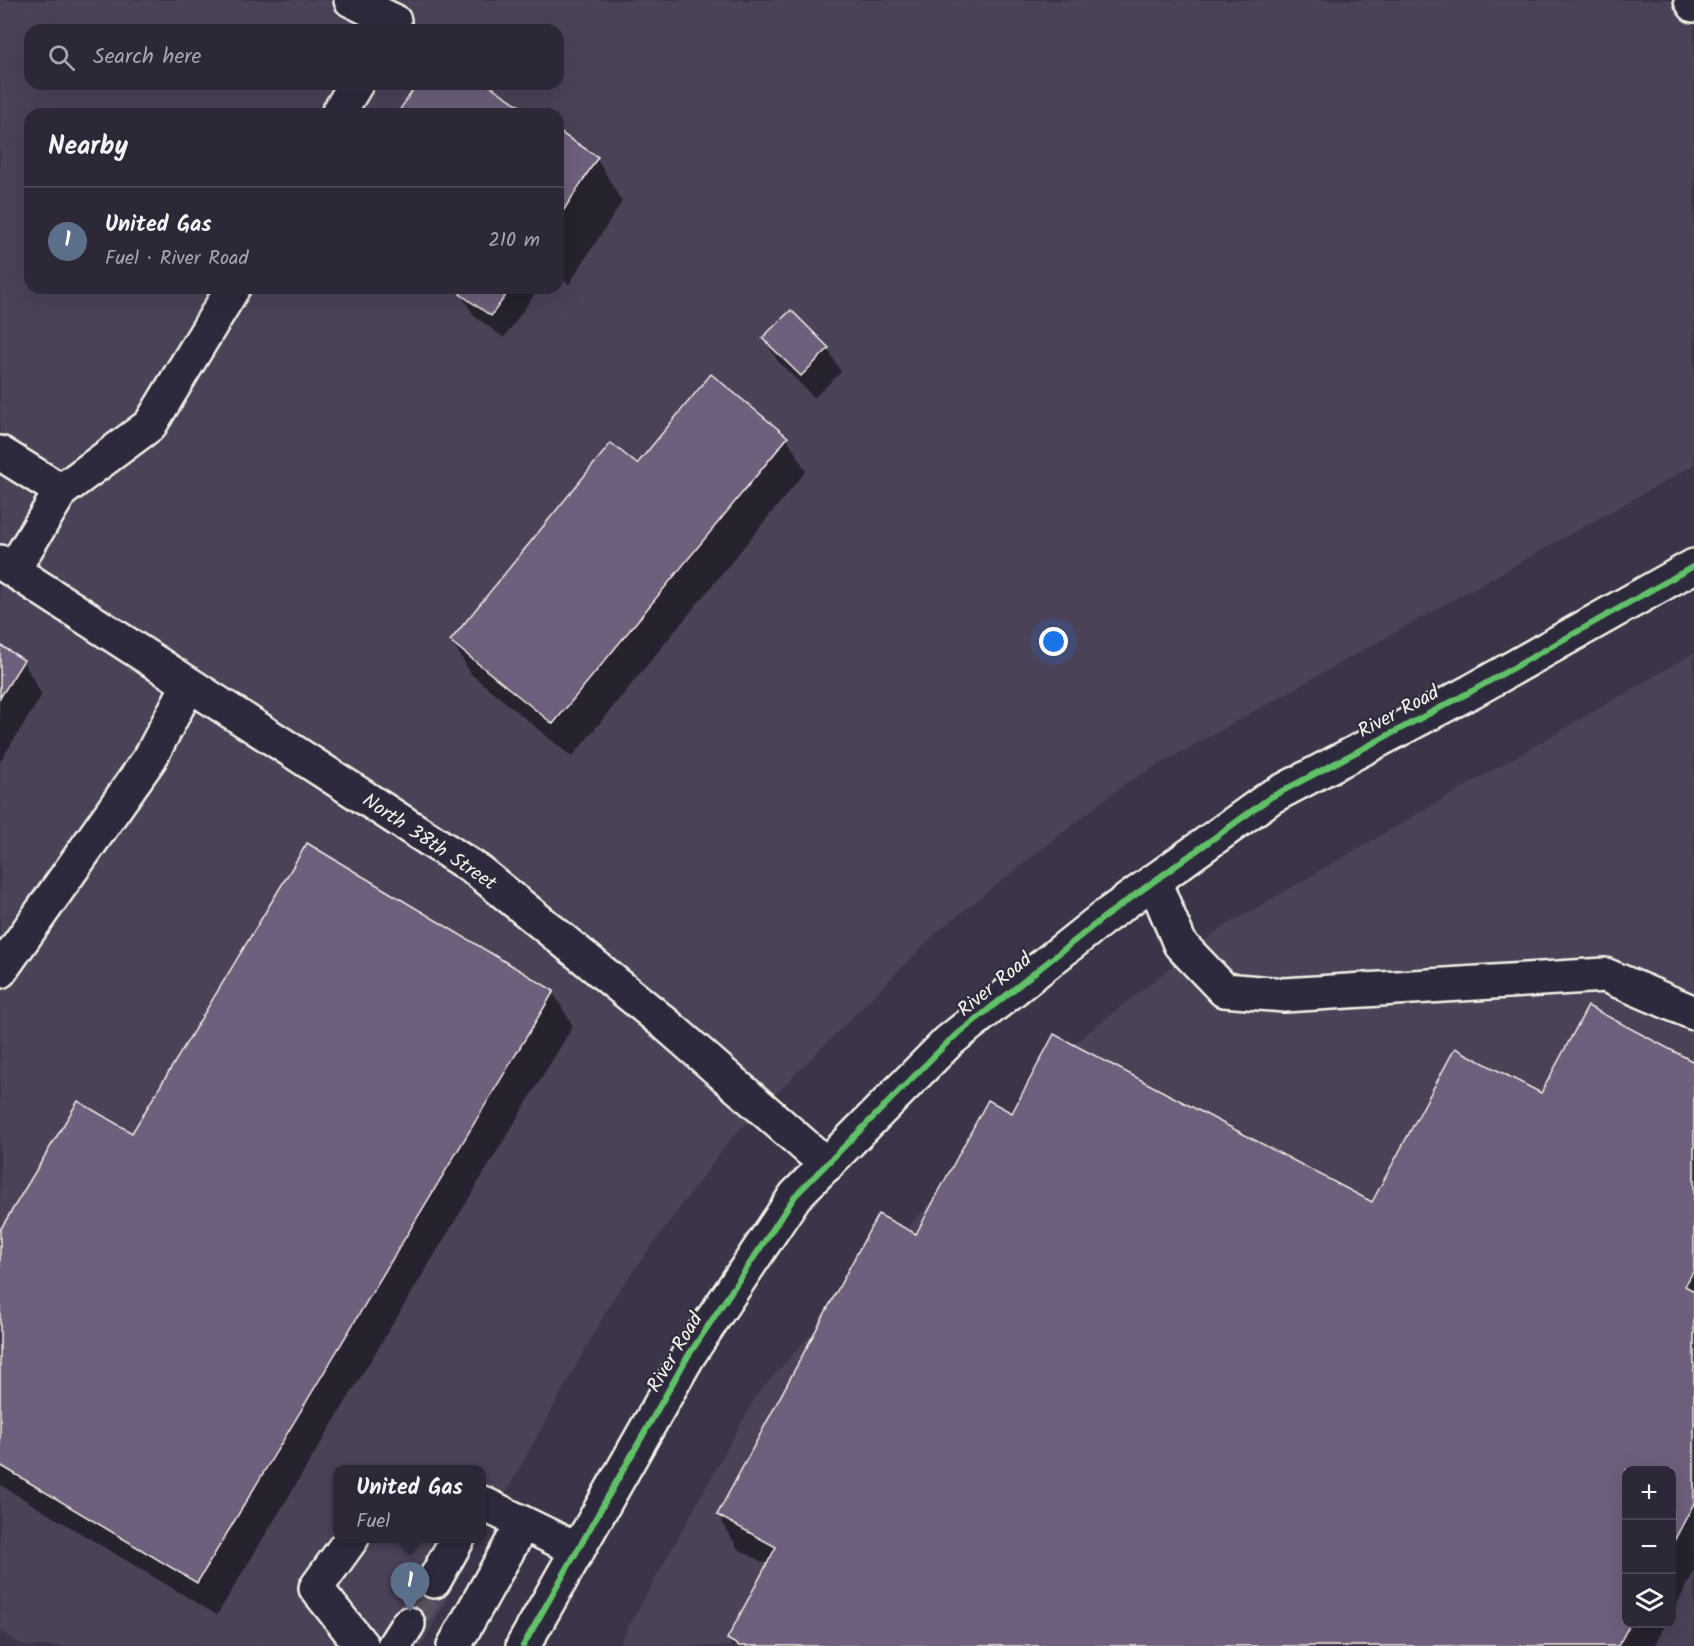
<!DOCTYPE html>
<meta charset="utf-8">
<style>
body{margin:0;font-family:Kalam,sans-serif;background:#35303f;color:#f1f3f6}
.controls{position:absolute;right:18px;bottom:18px;display:grid;overflow:hidden;border-radius:12px;box-shadow:0 6px 24px #0002}
.controls button{width:54px;height:54px;display:grid;place-items:center;padding:0;border:0;border-bottom:2px solid #484452;background:#2d2837;color:#f1f3f6;font:30px sans-serif}
.you{position:absolute;left:1054px;top:642px;width:21px;height:21px;margin:-15px;border:4px solid #fff;border-radius:50%;background:#1a73e8;box-shadow:0 0 0 9px #1a73e833}
.badge{display:grid;place-items:center;width:39px;height:39px;border-radius:50%;background:#ffd166;color:#fff;font-size:20px;font-weight:700}
.pin{position:absolute;translate:-50% -50px;filter:drop-shadow(0 2px 3px #0008)}
.pin::after{content:'';position:absolute;top:32px;width:21px;height:18px;background:inherit;clip-path:polygon(0 0,100% 0,50% 100%)}
.popup{position:absolute;left:333px;top:1465px;width:153px;height:78px;box-sizing:border-box;display:grid;place-content:center;border-radius:12px;background:#2d2837;filter:drop-shadow(0 2px 4px #0005);font-size:20px;white-space:nowrap;color:#a7a6ad}
.popup b{font-size:22px;color:#f1f3f6}
.popup::after{content:'';position:absolute;left:50%;top:100%;margin-left:-12px;border:12px solid transparent;border-top-color:#2d2837}
.list{margin:0;padding:0;list-style:none}
h2{display:flex;justify-content:space-between;align-items:center;height:78px;margin:0;padding:0 24px;font-size:26px}
h2 small{font-size:20px;font-weight:400;color:#a7a6ad}
.list li{display:grid;grid-template-columns:39px 1fr auto;gap:18px;align-items:center;box-sizing:border-box;height:108px;padding:0 24px;border-top:2px solid #484452}
.list b{display:block;font-size:22px;white-space:nowrap}
.list p{margin:0;font-size:20px;white-space:nowrap;color:#a7a6ad}
.list em{font-size:20px;font-style:normal;color:#a7a6ad}
.icon{flex:none;width:33px;height:33px;fill:none;stroke:currentColor;stroke-width:2;stroke-linecap:round;stroke-linejoin:round}
.map{position:relative;flex:none;width:1694px;height:1646px;overflow:hidden}
.search{position:absolute;background:#2d2837;box-shadow:0 6px 24px #0002;left:24px;top:24px;width:540px;height:66px;display:flex;align-items:center;gap:15px;box-sizing:border-box;padding:0 21px;border-radius:18px;color:#a7a6ad;font-size:22px}
.panel{position:absolute;background:#2d2837;box-shadow:0 6px 24px #0002;left:24px;top:108px;width:540px;height:186px;border-radius:18px}
.map>svg:first-child{display:block}
.built{fill:#4b4258;fill-rule:evenodd}
.shadow{fill:#0007}
.building{fill:#6e5f7b;stroke:#f4f1e8;stroke-width:1.5}
.lines{fill:none;stroke-linecap:round;stroke-linejoin:round}
.minor-tunnel{stroke:#585161;stroke-width:33;stroke-dasharray:33 16;stroke-linecap:butt}
.minor-casing{stroke:#f4f1e8;stroke-width:38}
.major-casing{stroke:#f4f1e8;stroke-width:38}
.minor{stroke:#2f2a3d;stroke-width:33}
.major{stroke:#2f2a3d;stroke-width:33}
.cycleway-casing{stroke:#2f2a3d;stroke-width:10}
.cycleway{stroke:#61c268;stroke-width:6}
.labels{text-anchor:middle;stroke-width:4.5;stroke-linejoin:round;paint-order:stroke}
.street-label{font-size:20px;fill:#f4f1e8;stroke:#2f2a3d}
</style>
<div class="map">
<svg width="1694" height="1646" viewBox="0 0 1694 1646">
<rect width="100%" height="100%" fill="#3c3549"/>
<filter id="ink" filterUnits="userSpaceOnUse"><feTurbulence type="fractalNoise" baseFrequency=".0167" numOctaves="2"/><feDisplacementMap in="SourceGraphic" scale="12" xChannelSelector="R" yChannelSelector="G"/><feConvolveMatrix kernelMatrix="1 2 1 2 8 2 1 2 1" color-interpolation-filters="sRGB"/></filter>
<g filter="url(#ink)">
<path class="built" d="M0,0H1694V465L1126,783L938,931L729,1141L614,1297L482,1536V1470H338V1538L480,1539L421,1646H25L0,1631ZM30,30H558V84H30ZM30,114H558V288H30Z
M1694,653V1646H618L758,1393L1012,1113L1050,1062L1220,929ZM1626,1470H1672V1624H1626Z"/>
<path class="shadow" d="M558,133L597,158L622,202L569,284L558,277Z
M465,288H539L504,338L474,316L461,294Z
M791,312L828,349L841,372L814,398L777,360L764,338Z
M787,438L806,471L572,757L471,674L452,641L637,466Z
M0,647L23,661L42,695L0,762Z
M553,992L573,1026L217,1615L0,1485V1233L132,1135Z
M1694,1063V1572L1672,1614V1470H1626V1624H1666L1654,1646H732L729,1639L768,1565L738,1549L718,1515L917,1236L1012,1115L1373,1204L1542,1095Z"/>
<path class="building" d="M417,84H487L532,114H397Z
M558,131L598,157L558,219Z
M464,288H511L491,316L460,294Z
M791,310L829,348L801,376L762,338Z
M711,374L788,437L553,724L450,641L611,443L637,464Z
M0,645L24,660L0,698Z
M307,843L554,991L197,1583L0,1465V1230L78,1101L132,1133Z
M1588,1006L1694,1062V1270L1685,1286L1694,1291V1503L1672,1545V1470H1626V1624H1630L1618,1646H739L727,1639L776,1547L717,1515L878,1214L916,1234L988,1100L1012,1113L1054,1034L1372,1202L1455,1048L1541,1093Z"/>
<g class="lines">
<path class="minor-tunnel" d="M408,1624L434,1581"/>
<defs>
<path id="minor" d="M351,0L394,21
M1691,0L1694,5
M338,114L356,84
M0,453L61,491
M0,562L478,871L667,1025L827,1165
M13,570L61,491L150,425L233,288
M1154,881L1180,944L1224,990L1284,995L1605,975L1694,1013
M0,971L150,758L189,684
M482,1503L578,1550
M352,1538L316,1588L362,1646
M434,1581L458,1538
M394,1646L408,1624
M454,1646L523,1523"/>
<path id="major" d="M523,1646L688,1356L795,1196L949,1041L1103,918L1271,797L1472,691L1694,566"/>
</defs>
<use href="#minor" class="minor-casing"/>
<use href="#major" class="major-casing"/>
<use href="#minor" class="minor"/>
<use href="#major" class="major"/>
<defs>
<path id="cycleway" d="M523,1646L688,1356L795,1196L949,1041L1103,918L1271,797L1472,691L1694,566"/>
</defs>
<use href="#cycleway" class="cycleway-casing"/>
<use href="#cycleway" class="cycleway"/>
</g>
</g>
<g class="labels">
<g class="street-label">
<text transform="translate(1398 711) rotate(-28)" y="7">River Road</text>
<text transform="translate(430 841) rotate(34)" y="7">North 38th Street</text>
<text transform="translate(994 984) rotate(-39)" y="7">River Road</text>
<text transform="translate(674 1352) rotate(-59)" y="7">River Road</text>
</g>
</g>
</svg>
<div class="controls">
<button>+</button>
<button>−</button>
<button><svg class="icon" aria-label="layers" viewBox="0 0 24 24"><path d="M12 4l9 5-9 5-9-5zM3 14l9 5 9-5"/></svg></button>
</div>
<div class="you"></div>
<div class="pin badge" style="left:410px;top:1612px;background:#5c6f8a">1</div>
<div class="popup"><b>United Gas</b>Fuel</div>
<div class="search"><svg class="icon" aria-label="search" viewBox="0 0 24 24"><circle cx="10" cy="10" r="6"/><path d="M15 15l6 6"/></svg>Search here</div>
<section class="panel">
<h2>Nearby<small></small></h2>
<ul class="list">
<li><span class="badge" style="background:#5c6f8a">1</span><div><b>United Gas</b><p>Fuel · River Road</p></div><em>210 m</em></li>
</ul>
</section>
</div>
